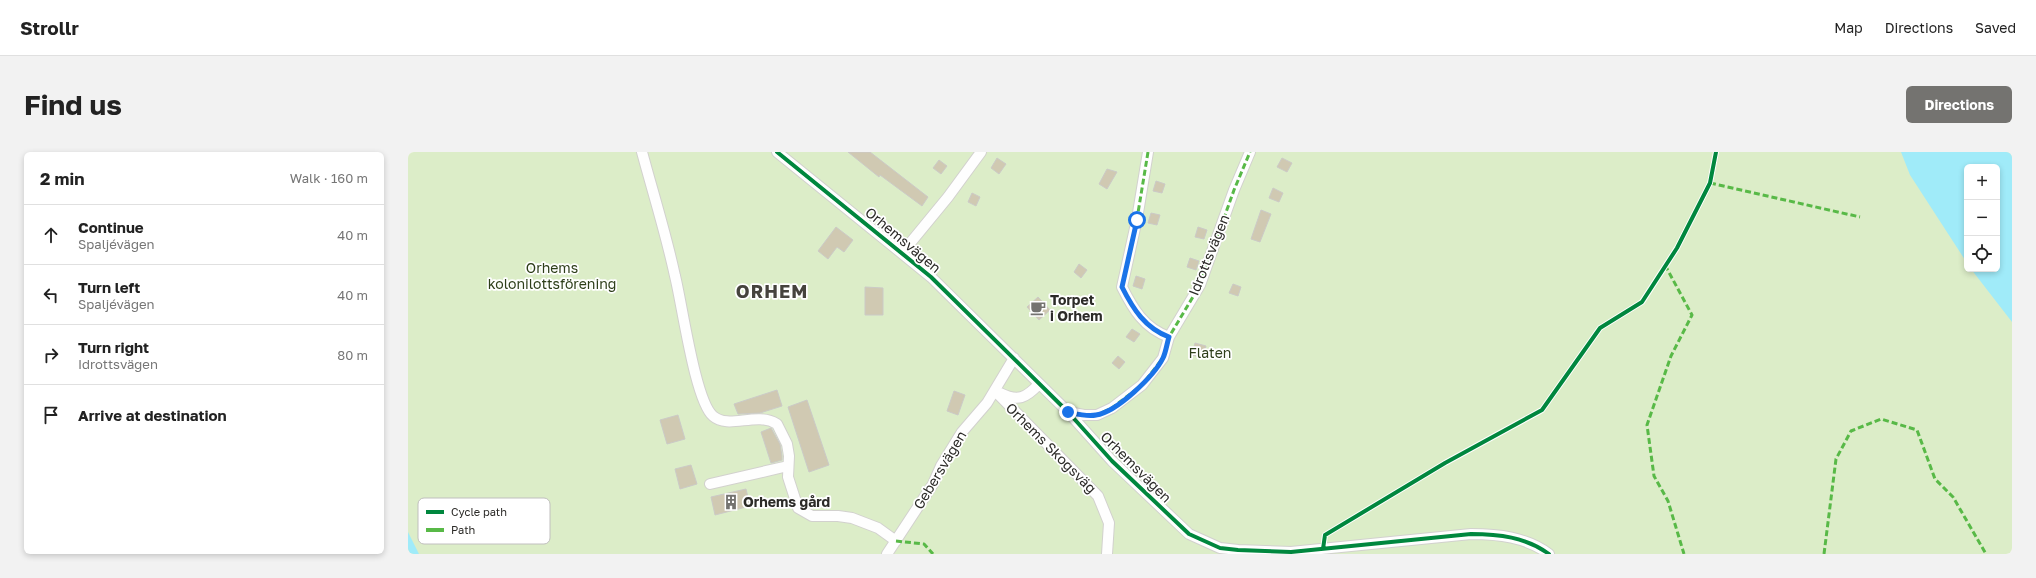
<!DOCTYPE html>
<meta charset="utf-8">
<style>
body{margin:0;font-family:"Golos Text",sans-serif;background:#f2f2f2;color:#222}
.controls{position:absolute;right:12px;top:12px;display:grid;overflow:hidden;border-radius:6px;box-shadow:0 2px 6px #0003}
.controls button{width:36px;height:36px;display:grid;place-items:center;padding:0;border:0;border-bottom:1px solid #e0e0e0;background:#fff;color:#222;font:20px sans-serif}
.stop{position:absolute;width:12px;height:12px;margin:-9px;border:3px solid #1a73e8;border-radius:50%;background:#fff}
.stop.end{background:#1a73e8;border-color:#fff;box-shadow:0 1px 4px #0008}
.list{margin:0;padding:0;list-style:none}
h2{display:flex;justify-content:space-between;align-items:center;height:52px;margin:0;padding:0 16px;font-size:17px}
h2 small{font-size:13px;font-weight:400;color:#767676}
.list li{display:grid;grid-template-columns:26px 1fr auto;gap:12px;align-items:center;box-sizing:border-box;height:60px;padding:0 16px;border-top:1px solid #e0e0e0}
.list b{display:block;font-size:15px;white-space:nowrap}
.list p{margin:0;font-size:13px;white-space:nowrap;color:#767676}
.list em{font-size:13px;font-style:normal;color:#767676}
.icon{flex:none;width:22px;height:22px;fill:none;stroke:currentColor;stroke-width:2;stroke-linecap:round;stroke-linejoin:round}
.map{position:relative;flex:none;width:1604px;height:402px;overflow:hidden;border-radius:6px}
header{display:flex;align-items:center;gap:24px;box-sizing:border-box;height:56px;padding:0 20px;background:#fff;border-bottom:1px solid #e0e0e0}
header strong{font-size:19px}
nav{display:flex;gap:22px;margin-inline-start:auto;font-size:14px}
.intro{display:flex;align-items:center;justify-content:space-between;box-sizing:border-box;height:96px;padding:0 24px}
h1{margin:0;font-size:28px}
.button{padding:10px 18px;border-radius:6px;background:#747370;color:#fff;font-size:14px;font-weight:700}
main{display:flex;gap:24px;padding:0 24px}
aside{flex:1;background:#fff;border-radius:6px;box-shadow:0 2px 6px #0003}
.map>svg:first-child{display:block}
.green{fill:#dcedc8;fill-rule:evenodd}
.water{fill:#a0ebf9}
.building{fill:#d0c9b2;stroke:#cbcac7}
.lines{fill:none;stroke-linecap:round;stroke-linejoin:round}
.minor-casing{stroke:#d2d1ce;stroke-width:12}
.minor{stroke:#fefefe;stroke-width:10}
.quiet{stroke:#58b947;stroke-width:3;stroke-dasharray:6 3;stroke-linecap:butt}
.cycleway-casing{stroke:#fff;stroke-width:6}
.cycleway{stroke:#00873e;stroke-width:4}
.route{stroke:#1a73e8;stroke-width:5}
.labels{text-anchor:middle;stroke-width:3.5;stroke-linejoin:round;paint-order:stroke}
.street-label{font-size:14px;fill:#2c2b28;stroke:#fff}
.park-label{font-size:14px;fill:#2d3e19;stroke:#fff}
.poi-label{font-size:14px;font-weight:bold;fill:#2c2b28;stroke:#fff;text-anchor:start}
.district-label{font-size:18px;font-weight:bold;letter-spacing:1px;fill:#45433d;stroke:#fff}
.key{fill:#fff;stroke:#c0bfbe;stroke-width:1}
.key-label{font-size:11px;fill:#2c2b28}
</style>
<header>
<strong>Strollr</strong>
<nav><a>Map</a><a>Directions</a><a>Saved</a></nav>
</header>
<div class="intro"><h1>Find us</h1><a class="button">Directions</a></div>
<main>
<aside>
<h2>2 min<small>Walk · 160 m</small></h2>
<ul class="list">
<li><svg class="icon" aria-label="ahead" viewBox="0 0 24 24"><path d="M12 20V5M6 11l6-6 6 6"/></svg><div><b>Continue</b><p>Spaljévägen</p></div><em>40 m</em></li>
<li><svg class="icon" aria-label="left" viewBox="0 0 24 24"><path d="M17 20v-9H6M10 6l-5 5 5 5"/></svg><div><b>Turn left</b><p>Spaljévägen</p></div><em>40 m</em></li>
<li><svg class="icon" aria-label="right" viewBox="0 0 24 24"><path d="M7 20v-9h11M14 6l5 5-5 5"/></svg><div><b>Turn right</b><p>Idrottsvägen</p></div><em>80 m</em></li>
<li><svg class="icon" aria-label="arrive" viewBox="0 0 24 24"><path d="M6 21V4h12l-3 4 3 4H6"/></svg><div><b>Arrive at destination</b></div></li>
</ul>
</aside>
<div class="map">
<svg width="1604" height="402" viewBox="0 0 1604 402">
<rect width="100%" height="100%" fill="#fbfaf6"/>
<path class="green" d="M0,0H1604V402H0ZM1559,15H1589V117H1559Z"/>
<path class="water" d="M1493,0H1604V170L1563,117H1589V15H1559V111L1502,23Z
M0,380L11,402H0Z"/>
<path class="building" d="M440,0H462L520,45L514,54L472,23L471,25Z
M589,6L598,12L591,22L583,16Z
M874,6L884,11L879,20L869,15Z
M531,8L539,14L533,22L525,16Z
M699,17L709,20L699,37L691,32Z
M748,29L757,32L754,41L745,39Z
M865,36L875,41L871,50L861,46Z
M564,41L572,45L568,54L560,50Z
M853,58L863,62L852,90L843,87Z
M743,61L752,63L749,73L740,71Z
M428,75L445,88L436,100L429,95L420,107L410,99Z
M790,75L799,78L796,87L787,85Z
M782,106L791,109L788,118L779,115Z
M671,112L679,118L673,126L666,120Z
M728,124L737,127L734,137L725,134Z
M825,132L833,135L830,144L821,141Z
M457,135L475,136V163H457Z
M630,145L642,158L631,168L619,155Z
M724,177L732,182L726,190L718,185Z
M787,191L798,194L795,206L784,203Z
M710,204L717,210L711,217L704,211Z
M369,238L374,254L352,261L330,262L326,252Z
M546,239L557,243L550,263L539,259Z
M399,248L421,313L401,320L380,255Z
M270,263L277,287L259,292L252,268Z
M363,276L372,292L374,304V308L363,311L353,280Z
M283,313L289,332L272,337L267,317Z
M338,337L342,354L307,363L303,345Z"/>
<g class="lines">
<defs>
<path id="minor" d="M234,0C245,41 258,82 267,124C274,151 287,249 305,264C321,278 348,259 369,272L379,292L381,304L380,325L390,356L404,364H430L444,366L470,376L488,389
M369,0L523,125L660,260L704,309L781,382L812,396L830,398L883,400L1063,382C1090,382 1118,385 1141,402
M740,0L729,67L714,135C725,157 736,176 761,185
M494,101L540,45L573,0
M587,239L690,344L701,371L699,402
M592,241C610,250 618,246 631,232
M660,260L676,263H689L704,256L734,233L755,206L761,185L792,133L826,38L842,0
M302,332L380,314
M479,402L525,332L533,314L554,280L579,251L606,206"/>
</defs>
<use href="#minor" class="minor-casing"/>
<use href="#minor" class="minor"/>
<path class="quiet" d="M740,0L729,67L714,135C725,157 736,176 761,185
M1302,31L1452,65
M1257,113L1284,163L1263,204L1239,273L1246,324L1260,349L1276,402
M660,260L676,263H689L704,256L734,233L755,206L761,185L792,133L826,38L842,0
M488,389L516,392L525,402
M1416,402L1428,307L1443,279L1473,267L1509,278L1527,327L1545,345L1578,402"/>
<defs>
<path id="cycleway" d="M369,0L523,125L660,260L704,309L781,382L812,396L830,398L883,400L1063,382C1090,382 1118,385 1141,402
M915,397L917,383L1037,311L1134,258L1192,176L1234,150L1269,96L1302,31L1308,0"/>
</defs>
<use href="#cycleway" class="cycleway-casing"/>
<use href="#cycleway" class="cycleway"/>
</g>
<g class="lines">
<path class="route" d="M660,260C669,262 679,265 688,263C709,260 746,224 755,206C758,200 759,191 761,185C737,176 725,157 714,135L729,68"/>
</g>
<defs>
<symbol id="cafe-bare" viewBox="-9 -9 18 18"><path d="M-5.5-4.5H6V0H3Q3 3.5 0 3.5H-2.5Q-5.5 3.5-5.5 0ZM3-3.2v2h1.7v-2ZM-6 4.5H4V6H-6Z" fill="#747370" stroke="#fff" stroke-width="2.5" paint-order="stroke"/></symbol>
<symbol id="building-bare" viewBox="-9 -9 18 18"><path d="M-4-6H4V6H1V3H-1V6H-4ZM-2.5-4.3h1.7v1.8h-1.7ZM.8-4.3h1.7v1.8H.8ZM-2.5-1h1.7V.8h-1.7ZM.8-1h1.7V.8H.8Z" fill="#747370" stroke="#fff" stroke-width="2.5" paint-order="stroke"/></symbol>
</defs>
<g fill-rule="evenodd">
<use href="#cafe-bare" x="619" y="145" width="22" height="22"/>
<use href="#building-bare" x="312" y="339" width="22" height="22"/>
</g>
<g class="labels">
<g class="street-label">
<text transform="translate(495 88) rotate(40)" y="5">Orhemsvägen</text>
<text transform="translate(801 103) rotate(-68)" y="5">Idrottsvägen</text>
<text transform="translate(643 296) rotate(45)" y="5">Orhems Skogsväg</text>
<text transform="translate(728 315) rotate(45)" y="5">Orhemsvägen</text>
<text transform="translate(532 318) rotate(-59)" y="5">Gebersvägen</text>
</g>
<g class="park-label">
<text x="144" y="121">Orhems<tspan x="144" dy="16">kolonilottsförening</tspan></text>
<text x="802" y="206">Flaten</text>
</g>
<g class="poi-label">
<text x="642" y="153">Torpet<tspan x="642" dy="16">i Orhem</tspan></text>
<text x="335" y="355">Orhems gård</text>
</g>
<g class="district-label">
<text x="364" y="146">ORHEM</text>
</g>
</g>
<rect x="10" y="346" width="132" height="46" rx="6" class="key"/>
<rect x="18" y="358" width="18" height="4" fill="#00873e"/>
<rect x="18" y="376" width="18" height="4" fill="#58b947"/>
<g class="key-label">
<text x="43" y="364">Cycle path</text>
<text x="43" y="382">Path</text>
</g>
</svg>
<div class="controls">
<button>+</button>
<button>−</button>
<button><svg class="icon" aria-label="locate" viewBox="0 0 24 24"><circle cx="12" cy="12" r="6"/><path d="M12 2v4M12 18v4M2 12h4M18 12h4"/></svg></button>
</div>
<div class="stop" style="left:729px;top:68px"></div>
<div class="stop end" style="left:660px;top:260px"></div>
</div>
</main>
